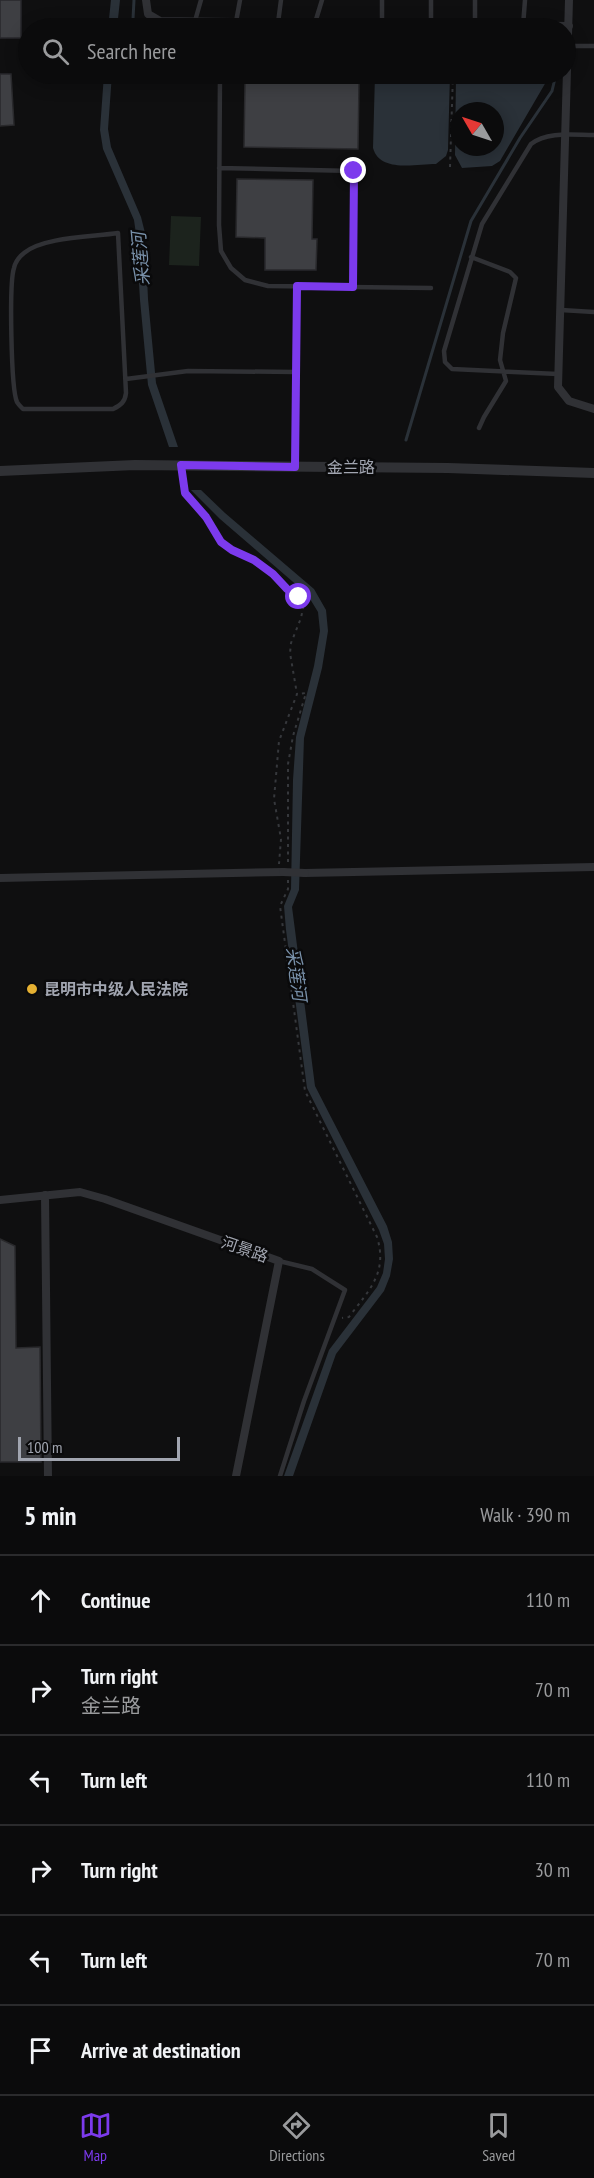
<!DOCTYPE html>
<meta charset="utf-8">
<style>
body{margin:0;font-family:"PT Sans Narrow","Noto Sans SC",sans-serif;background:#141415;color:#f1f3f6}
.compass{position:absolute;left:450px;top:102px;width:54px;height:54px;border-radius:50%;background:#0b0b0c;box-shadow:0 3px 15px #0003;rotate:309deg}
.scale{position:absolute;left:18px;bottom:15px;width:162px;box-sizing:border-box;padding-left:6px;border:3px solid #a1a5b0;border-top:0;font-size:16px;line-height:21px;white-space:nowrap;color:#a1a5b0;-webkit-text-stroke:4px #0a0a0b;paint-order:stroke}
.stop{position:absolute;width:18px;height:18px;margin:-14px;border:4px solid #7c3aed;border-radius:50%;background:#fff}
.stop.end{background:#7c3aed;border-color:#fff;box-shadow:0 2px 6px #0008}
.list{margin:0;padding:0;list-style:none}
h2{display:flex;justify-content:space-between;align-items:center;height:78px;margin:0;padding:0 24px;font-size:26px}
h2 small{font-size:20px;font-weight:400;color:#9a9b9d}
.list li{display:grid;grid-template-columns:39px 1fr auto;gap:18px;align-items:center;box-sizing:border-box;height:90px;padding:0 24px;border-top:2px solid #2b2b2d}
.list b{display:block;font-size:22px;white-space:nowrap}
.list p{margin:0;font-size:20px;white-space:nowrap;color:#9a9b9d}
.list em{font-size:20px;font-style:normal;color:#9a9b9d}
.icon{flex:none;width:33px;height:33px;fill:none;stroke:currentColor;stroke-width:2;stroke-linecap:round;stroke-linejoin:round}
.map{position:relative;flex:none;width:594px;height:1476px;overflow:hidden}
.search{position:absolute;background:#0b0b0c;box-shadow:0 3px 15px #0003;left:18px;right:18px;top:18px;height:66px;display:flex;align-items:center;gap:15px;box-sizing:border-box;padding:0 21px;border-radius:33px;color:#9a9b9d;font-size:22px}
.sheet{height:618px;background:#0b0b0c}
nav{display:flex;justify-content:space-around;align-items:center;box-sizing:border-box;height:84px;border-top:2px solid #2b2b2d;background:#0b0b0c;font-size:16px;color:#9a9b9d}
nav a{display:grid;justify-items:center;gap:3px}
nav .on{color:#7c3aed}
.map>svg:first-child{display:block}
.green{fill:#1c231d}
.water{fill:#2a3138;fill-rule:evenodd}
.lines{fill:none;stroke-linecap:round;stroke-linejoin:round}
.stream{stroke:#2a3138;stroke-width:3}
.building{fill:#3e3f43;stroke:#29292c;stroke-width:1.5}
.path{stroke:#36383c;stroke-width:2;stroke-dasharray:3 4.5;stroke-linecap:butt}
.service{stroke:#303135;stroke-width:4.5}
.minor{stroke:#303135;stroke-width:8}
.tertiary{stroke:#303135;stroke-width:10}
.minor-bridge{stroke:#303135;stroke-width:8}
.route{stroke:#7c3aed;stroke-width:8}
.poi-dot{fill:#e5b032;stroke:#0a0a0b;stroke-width:2}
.labels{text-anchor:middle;stroke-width:5;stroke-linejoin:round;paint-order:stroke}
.street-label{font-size:16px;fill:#a1a5b0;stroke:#0a0a0b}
.poi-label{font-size:16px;font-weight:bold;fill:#a1a5b0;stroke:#0a0a0b;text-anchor:start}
.water-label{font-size:18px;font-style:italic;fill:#7991aa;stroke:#0a0a0b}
</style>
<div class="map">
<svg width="594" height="1476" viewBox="0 0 594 1476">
<rect width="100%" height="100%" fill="#0f0f10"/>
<path class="green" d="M236,74H289V79L236,80Z
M293,74H346V80L293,81Z
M171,216L201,217L199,266L169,265Z"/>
<path class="water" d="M111,0H120L117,28H108Z
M104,74H112L108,129L111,147L141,217L145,233L148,299L156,383L178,447H169L148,385L140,300L136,234L134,220L103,149L100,130Z
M375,74H450L448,150L446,156L436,164C416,164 380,173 373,148Z
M456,74H546V82L500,161L492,166L462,168L455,155ZM459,111H495V147H459Z
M191,490H201L225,513L314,589L326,610L328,631L322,668L304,738L299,890L292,907L295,930L315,1086L387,1226L392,1242L393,1259L390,1276L384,1291L336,1354L293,1476H284L329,1350L377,1287L383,1273L385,1259L384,1244L379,1230L307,1088L286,930L284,906L291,889L293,780L296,737L314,666L320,631L318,612L307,594L220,519Z"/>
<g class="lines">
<path class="stream" d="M134,0L133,19L144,27L183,28
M406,440L471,221L520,138L552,91L556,74"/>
</g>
<path class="building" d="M0,0H21V38H0Z
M0,74H11L14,125L0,126Z
M245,82L359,83L358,149L244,147Z
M237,179L313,180L312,239H317L316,270H265V238L236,237Z
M0,1239L15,1246L16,1348L40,1347L41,1462H0Z"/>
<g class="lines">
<path class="path" d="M450,167L453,74
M182,474L185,493L206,517L221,542L232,550L254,560L273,574L287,589L299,596L304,603L301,618L291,643L290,653L297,694L279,741L274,799L281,839L279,864
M288,862V764L293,736L306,693L297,694
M288,880V889L280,906L305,1091L377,1237C388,1273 369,1290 349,1317L342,1318"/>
<path class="service" d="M382,0V24
M195,21L201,0
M236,22L240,0
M278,23L281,0
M315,23L322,0
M431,25V0
M475,25V0
M523,26L525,0
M568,46H594
M220,74L219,225L221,251L231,268L245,280L268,286L431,288
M219,168L354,171L353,287
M118,233L126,393C125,402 121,405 113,409H23C21,407 18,404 17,402C11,389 9,283 14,268C15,263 19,257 24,253C43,237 92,237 118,233Z
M471,257L510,272L516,278L503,333L500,360L506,381L484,417L479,428
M561,310L594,312
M558,374L452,369L445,362L444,351L482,224L531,144C547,131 574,135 594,135
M126,379L188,371L296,372
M295,467L297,286
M279,1261L312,1269L345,1290L304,1401L280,1476"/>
<path class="minor" d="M146,0L148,14L160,21L569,26
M569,0L558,387L569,401L594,409
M305,873L594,867
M0,878L283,872
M45,1195L48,1476
M0,1200L80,1192L105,1199L279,1261L236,1476"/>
<path class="tertiary" d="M0,471L135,465L448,468L594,473"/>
<path class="minor-bridge" d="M283,872L305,873"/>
</g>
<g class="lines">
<path class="route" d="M299,597L287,589L273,574L254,560L232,550L221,542L206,517L185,493L181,465L295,467L297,286L353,287L354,171"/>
</g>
<circle class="poi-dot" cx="32" cy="989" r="6"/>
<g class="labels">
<g class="street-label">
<text x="351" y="473">金兰路</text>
<text transform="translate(245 1249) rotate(19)" y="6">河景路</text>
</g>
<g class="poi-label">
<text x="44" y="995">昆明市中级人民法院</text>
</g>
<g class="water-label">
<text transform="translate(141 259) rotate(-95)" y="6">采莲河</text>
<text transform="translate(296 974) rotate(82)" y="6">采莲河</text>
</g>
</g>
</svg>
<svg class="compass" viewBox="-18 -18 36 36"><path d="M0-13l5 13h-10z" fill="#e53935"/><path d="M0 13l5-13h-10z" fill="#9a9b9d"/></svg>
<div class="scale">100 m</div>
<div class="stop" style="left:299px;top:597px"></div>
<div class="stop end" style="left:354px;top:171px"></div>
<div class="search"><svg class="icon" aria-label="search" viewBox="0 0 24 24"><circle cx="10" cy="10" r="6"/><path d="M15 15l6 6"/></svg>Search here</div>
</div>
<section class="sheet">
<h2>5 min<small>Walk · 390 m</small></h2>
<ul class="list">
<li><svg class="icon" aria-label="ahead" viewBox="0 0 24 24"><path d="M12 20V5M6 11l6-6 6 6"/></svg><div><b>Continue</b></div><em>110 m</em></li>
<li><svg class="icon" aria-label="right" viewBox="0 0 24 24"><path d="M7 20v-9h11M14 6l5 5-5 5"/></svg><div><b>Turn right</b><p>金兰路</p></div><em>70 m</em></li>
<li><svg class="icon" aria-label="left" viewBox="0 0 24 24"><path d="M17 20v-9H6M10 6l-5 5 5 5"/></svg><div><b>Turn left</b></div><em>110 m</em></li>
<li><svg class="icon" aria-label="right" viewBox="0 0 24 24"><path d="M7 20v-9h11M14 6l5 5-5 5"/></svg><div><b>Turn right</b></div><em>30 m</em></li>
<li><svg class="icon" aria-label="left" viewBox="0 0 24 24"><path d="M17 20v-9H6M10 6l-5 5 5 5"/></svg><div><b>Turn left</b></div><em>70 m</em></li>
<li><svg class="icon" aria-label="arrive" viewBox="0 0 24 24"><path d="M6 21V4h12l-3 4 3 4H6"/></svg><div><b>Arrive at destination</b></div></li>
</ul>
</section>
<nav>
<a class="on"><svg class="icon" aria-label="map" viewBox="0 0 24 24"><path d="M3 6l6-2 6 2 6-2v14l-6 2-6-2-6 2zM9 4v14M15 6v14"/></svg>Map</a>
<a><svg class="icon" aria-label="directions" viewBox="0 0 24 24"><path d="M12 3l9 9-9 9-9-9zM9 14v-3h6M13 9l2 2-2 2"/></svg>Directions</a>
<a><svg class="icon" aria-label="saved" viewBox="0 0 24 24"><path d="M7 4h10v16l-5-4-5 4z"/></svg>Saved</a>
</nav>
